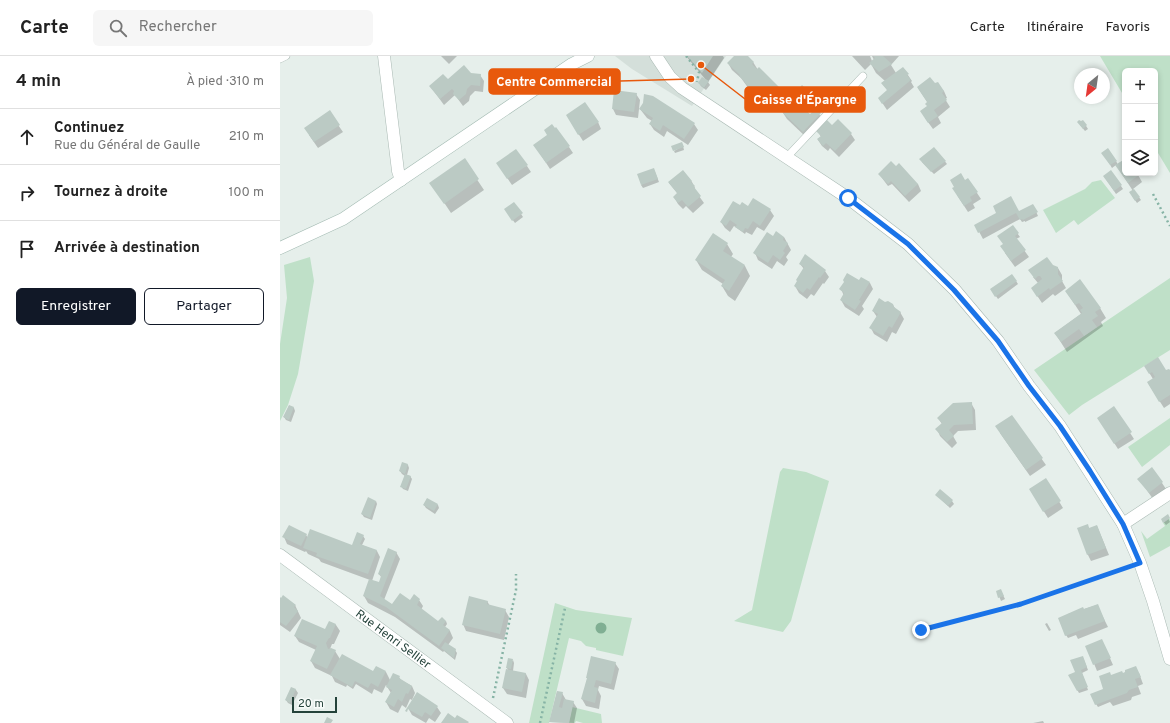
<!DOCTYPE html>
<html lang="fr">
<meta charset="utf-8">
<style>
body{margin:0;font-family:Overpass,sans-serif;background:#f6f6f6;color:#222}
.controls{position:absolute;right:12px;top:12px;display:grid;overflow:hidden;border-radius:6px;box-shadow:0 2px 6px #0003}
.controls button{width:36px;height:36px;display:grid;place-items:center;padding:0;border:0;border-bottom:1px solid #e0e0e0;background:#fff;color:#222;font:20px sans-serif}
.compass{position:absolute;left:794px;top:12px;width:36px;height:36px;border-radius:50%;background:#fff;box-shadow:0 2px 6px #0003;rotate:209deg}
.scale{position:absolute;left:12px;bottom:10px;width:45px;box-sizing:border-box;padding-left:4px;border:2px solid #24423a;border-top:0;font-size:11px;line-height:14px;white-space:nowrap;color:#24423a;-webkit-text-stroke:3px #f7fbf9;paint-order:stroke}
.stop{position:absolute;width:12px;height:12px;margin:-9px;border:3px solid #1a73e8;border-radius:50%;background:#fff}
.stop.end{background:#1a73e8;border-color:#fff;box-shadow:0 1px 4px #0008}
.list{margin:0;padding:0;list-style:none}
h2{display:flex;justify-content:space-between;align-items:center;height:52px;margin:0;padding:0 16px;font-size:17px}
h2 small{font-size:13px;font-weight:400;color:#767676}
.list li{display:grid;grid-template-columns:26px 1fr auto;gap:12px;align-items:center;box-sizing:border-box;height:56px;padding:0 16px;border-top:1px solid #e0e0e0}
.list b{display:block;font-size:15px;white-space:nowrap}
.list p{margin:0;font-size:13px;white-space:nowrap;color:#767676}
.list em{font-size:13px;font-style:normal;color:#767676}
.actions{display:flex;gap:8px;padding:12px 16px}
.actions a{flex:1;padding:9px 0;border:1px solid #111827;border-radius:6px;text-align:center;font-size:14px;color:#111827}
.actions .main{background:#111827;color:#fff}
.icon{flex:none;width:22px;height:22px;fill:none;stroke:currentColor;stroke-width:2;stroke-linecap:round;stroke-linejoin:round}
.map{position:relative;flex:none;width:890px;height:667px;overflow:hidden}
header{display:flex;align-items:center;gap:24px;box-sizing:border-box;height:56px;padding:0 20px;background:#fff;border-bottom:1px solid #e0e0e0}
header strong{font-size:19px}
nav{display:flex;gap:22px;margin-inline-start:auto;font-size:14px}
.search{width:280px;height:36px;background:#f6f6f6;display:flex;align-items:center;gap:10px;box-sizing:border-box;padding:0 14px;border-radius:6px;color:#767676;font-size:15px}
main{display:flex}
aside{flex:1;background:#fff}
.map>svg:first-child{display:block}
.built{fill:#d4dfda}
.green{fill:#bfe0c8}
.shadow{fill:#0003}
.building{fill:#bbcac4}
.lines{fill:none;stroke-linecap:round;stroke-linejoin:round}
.lane-casing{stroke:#a8b8b2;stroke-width:8}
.street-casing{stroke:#a8b8b2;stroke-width:13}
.secondary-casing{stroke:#a4bbb3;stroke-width:13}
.path{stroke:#86b3a5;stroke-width:2.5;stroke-dasharray:2 3;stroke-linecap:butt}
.lane{stroke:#fff;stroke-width:7}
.street{stroke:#fff;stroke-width:12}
.secondary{stroke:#fff;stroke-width:12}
.tree{fill:#80af93}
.route{stroke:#1a73e8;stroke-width:5}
.labels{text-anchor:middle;stroke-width:3.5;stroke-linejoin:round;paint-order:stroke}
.street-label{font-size:12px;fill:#24423a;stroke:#f7fbf9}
.leader{fill:none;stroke:#e8590c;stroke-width:1.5}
.callout-dot{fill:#e8590c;stroke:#f7fbf9;stroke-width:1.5}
.callout{fill:#e8590c;stroke:#e8590c;stroke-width:1.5}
.callout-label{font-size:13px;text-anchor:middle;font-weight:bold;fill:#fff}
</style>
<header>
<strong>Carte</strong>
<div class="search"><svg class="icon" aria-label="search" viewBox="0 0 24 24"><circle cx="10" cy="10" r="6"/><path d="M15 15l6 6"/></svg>Rechercher</div>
<nav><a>Carte</a><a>Itinéraire</a><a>Favoris</a></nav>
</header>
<main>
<aside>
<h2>4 min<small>À pied · 310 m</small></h2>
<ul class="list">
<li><svg class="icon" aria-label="ahead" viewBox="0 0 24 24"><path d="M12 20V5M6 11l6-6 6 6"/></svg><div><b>Continuez</b><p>Rue du Général de Gaulle</p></div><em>210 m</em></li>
<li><svg class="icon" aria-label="right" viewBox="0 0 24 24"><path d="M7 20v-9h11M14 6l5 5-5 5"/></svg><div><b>Tournez à droite</b></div><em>100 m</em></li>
<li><svg class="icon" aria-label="arrive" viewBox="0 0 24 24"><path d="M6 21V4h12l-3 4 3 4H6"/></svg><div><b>Arrivée à destination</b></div></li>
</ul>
<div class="actions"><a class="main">Enregistrer</a><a>Partager</a></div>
</aside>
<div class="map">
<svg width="890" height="667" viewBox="0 0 890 667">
<rect width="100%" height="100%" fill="#e6efeb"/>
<path class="built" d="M335,0H446L412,50L352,13Z"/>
<path class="green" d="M820,0H890V117L875,92V15H845V42Z
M821,124L835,142L798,169L794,164L776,177L763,154L805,133L812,126Z
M30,201L34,225L18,318L8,349L0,365V288L7,242L4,209Z
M890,222V294L802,349L789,359L754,314Z
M890,362V389L862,411L848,391Z
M503,412L526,416L549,425L511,565L503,576L454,565L472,554L500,416Z
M890,462V490L870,501L861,475L867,483L885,470L883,467Z
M275,547L296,554L352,562L343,600L316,594V592L306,590L301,585L289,582L269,667H249Z
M292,651L321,658L322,667H303L296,665L295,667H289Z"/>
<path class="shadow" d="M161,0H177L169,8Z
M406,0H443L444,2L428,26L430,29L426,34L421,30L419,27L426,24Z
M455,0H467L473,6L478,14L499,33L503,39L489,53L469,33L461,22L452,14L448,7Z
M572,0H590L592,5L594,4L592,0H619L611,9L616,17L623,12L632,25L631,26L634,31L607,54L599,42L608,35L602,27L605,25L596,17L591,8L585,14Z
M191,18L200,19L204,25L203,36L195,35L190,40L189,45L183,50L175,39L164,49L150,30Z
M655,29L664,35L667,42L665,43L670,51L658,61L661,67L653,73L645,62L648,47L638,32Z
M356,38L360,44L358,62L336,59L333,53Z
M360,53L414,68L418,74L408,89L387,75L384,81L374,74L370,68L372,65L367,62Z
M536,54L544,65L527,82L507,63L503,57L531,60Z
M49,56L63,76L38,92L29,79Z
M558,64L571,78L575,84L559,101L550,92L548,95L542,90L538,84L541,81L538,75L552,70Z
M803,65L808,73L805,75L800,69Z
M291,66H318L321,73L303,85Z
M403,90L404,94L395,97L394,95Z
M289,91L293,97L270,113L259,96Z
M654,92L667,108L654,118L642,106Z
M823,97L836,105L838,109L845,104V117H857L862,126L853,133L861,144L857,147L852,140L853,135L836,109L832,112Z
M184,104L204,134L171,157L151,127Z
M247,110L251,116L232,129L221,113Z
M403,115L412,126L415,132L414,133L424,147L413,157L406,150L403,153L398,148L394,141L398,138L389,127Z
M375,116L379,126L363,132L361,129Z
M599,118L638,128L641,135L629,146L612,128L608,130Z
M824,120L841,130L843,133L836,138Z
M685,125L697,137L701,143L693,148L695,152L688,156L677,139Z
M234,147L243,161L235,167L227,156Z
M753,149L758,160L745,166V165L742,166L740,163L703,183L696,170L718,158L739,156Z
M460,150L490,154L494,160L484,175L477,171L472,179L466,176L465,178L454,170L450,176L445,172L441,166Z
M732,170L740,181L736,183L749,201L735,211L725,197L724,189Z
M494,181H504L511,194L506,201L508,204L504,210L497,205L492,213L478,204L475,197Z
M447,188L453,198L451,201L465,210L470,220L455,245L448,240L442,230L443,228L422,214L416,204Z
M520,208L545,215L549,221L544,228L543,227L534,240L531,238L527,243L519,237L515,230L524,213Z
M772,210L778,212L782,219V225L786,232L775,240L773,238L762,247L756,238L758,227L753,221Z
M580,225L590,227L593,233L582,250L584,253L579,260L565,251L561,244L564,240L561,233Z
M736,225L738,228L718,243L713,236Z
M786,235L820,252L826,262L821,266L823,270L787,296L775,277L801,258Z
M605,247L613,249L616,254L620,256L624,263L616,278L612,276L607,286L594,278L591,272L597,261L593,255Z
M865,310L890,316V348L884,352L868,327L873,323Z
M691,347L695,354L696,374L678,375L673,380L677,387L672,392L660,380L657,373L662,368L658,362Z
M9,350L14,352L15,355L11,366L6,364L4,361Z
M834,352L854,383L838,393L822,368Z
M731,360L766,409L750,420L720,377Z
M123,408L128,409L129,412L127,419L130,420L132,423L128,435L123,433L121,430L125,420L122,418L120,415Z
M859,423L882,427L886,433L873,443Z
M766,424L783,452L768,462L750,433Z
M657,439L672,445L674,448L670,452Z
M147,443L158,449L159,452L155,458L146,452L144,449Z
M96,445L97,448L92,464L84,461L82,458Z
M887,460L890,466L886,469L882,464Z
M807,469L810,473L817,470L829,499L811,505L808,499Z
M26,479L28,482L74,491L83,480L85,483L82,489L97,495L100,501L92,525L99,527L102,522L99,518L116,496L120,503L104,544L113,549L139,544L143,550L141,554L158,567L166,565L167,568L165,571L170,575L173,582L168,589L175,594L177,597L175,604L164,595L163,596L115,561L88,547L84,540L90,524L41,506L39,503L28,498L26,495L25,496L7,488L4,481Z
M717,535L722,537L725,543L721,545Z
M0,542L15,549L21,562L10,576L0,569Z
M207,545L210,550L225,554L229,561L224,584L186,575L183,568Z
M817,549L828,571L798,583L796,579L788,582L786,579L788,558Z
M50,566L56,569L60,575L54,588H52L50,593L55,595L60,603L94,616H106L110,624L119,621L121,624L132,630L135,637L132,644L130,643L126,652L122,649L118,657L110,653L106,646L111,637L106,629L102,637L94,633L92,638L76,628L73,633L67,629L66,631L55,626L52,620L35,612L31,605L36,594L19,586L15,580L46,574Z
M767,567L771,574L769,575L765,568Z
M807,590L825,591L833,609L817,615Z
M233,604L234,607L233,615L246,618L249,624L246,642L227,638L223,632L228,614L227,612Z
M804,604L808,614L802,617L808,634L799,637L789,619L796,617Z
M335,607L339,613L334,634L319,630L318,634L321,640L319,653L306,650L302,643L307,624V622Z
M859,617L863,628L858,630L861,638L852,641L851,644L833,650L830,646L818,651L816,648L831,620Z
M12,632L16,634L18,637L12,649L8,647L6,644Z
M277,636L282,637L286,644L293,646L297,652L294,667L270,666Z
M157,651L161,657L155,666L149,662L146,667L132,659L128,652Z
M763,665L764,667H753Z"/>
<path class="building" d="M407,0H433L422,17Z
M454,0H468L474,6L472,8L477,13L479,11L500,32L485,47L464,26H465L459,20L460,19L447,7Z
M593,0H603L612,8L599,16L589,7L595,2Z
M184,9L191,17L201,18L200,30L191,29L187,33L186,38L179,44L173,38L174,35L172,33L160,43L149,30L163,18L168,23Z
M623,11L629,18L627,19L631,24L602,48L598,42L607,34L601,27Z
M422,21L429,25L424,32L418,27Z
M650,21L655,27L658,26L664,35L662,37L667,44L654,54L658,60L648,67L640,55L647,50L645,48L647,46L637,31Z
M522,29L526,33L521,39L517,35Z
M334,34L357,37L354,56L332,53Z
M364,38L373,40L415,67L404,83L383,69L380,75L369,68L373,62L359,53L363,47Z
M514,43L530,58L536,52L541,57L523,76L502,56Z
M305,46L319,66L298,79L286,59Z
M50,54L60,69L34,86L24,72Z
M558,63L572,77L555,95L546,87L543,90L537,83L541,80L536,75L547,64L552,69Z
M799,64L801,65L803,64L807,69L803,73L797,66Z
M272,68L275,72L276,71L290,90L266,107L253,89L267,79L264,74Z
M402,86L404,91L393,95L391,90Z
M654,91L666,105L651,116L639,103Z
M828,92L837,105L830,109L821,97Z
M236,93L248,109L227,123L216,107Z
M185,102L199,123L164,148L149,127Z
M845,103V117H858L859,119L848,127L835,109Z
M611,105L616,110L619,107L638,128L625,140L611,125L608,128L598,118Z
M374,112L378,123L361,129L357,118Z
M403,114L412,125L411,126L415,130L414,131L421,140L408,151L402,144L398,147L393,141L397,137L388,126Z
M831,114L842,129L834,135L823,120Z
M681,117L685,124L688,122L698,136L690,141L692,145L684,150L672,132L674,131L670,124Z
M854,133L860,141L855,145L849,136Z
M731,140L739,155L753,148L758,156L743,164L742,163L740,164L736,157L698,177L694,169L716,157L713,150Z
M473,142L491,153L480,170L473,165L468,173L465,172L463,176L455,171L457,169L450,164L446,170L440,166L453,145L460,149L462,146L468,150Z
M234,146L243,157L232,165L224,153Z
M733,169L739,177L735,180L746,194L731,205L720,190L723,188L717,180Z
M496,175L504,181L503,184L508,187L503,195L505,197L500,204L493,199L488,207L473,197L487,176L493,180Z
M433,177L448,187L443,195L465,209L449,235L441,230L445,224L415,204Z
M525,198L546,214L540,222L539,221L530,234L527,232L523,237L514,230L517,225L516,224L524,211L519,208Z
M767,201L773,209L778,211V218L783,225L770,234L769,232L757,241L751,232L762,223L760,220H758L755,223L748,214Z
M567,217L579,224L581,221L590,226L579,244L581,245L575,254L560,244L564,237L559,233L564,226L563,224Z
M732,218L737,225L715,241L710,233Z
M800,223L821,252L815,256L818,260L812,264L817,271L804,280L799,273L781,286L774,277L802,257L800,254L803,252L799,247L795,249L785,235Z
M599,242L605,246L608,245L613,248L614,251L621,256L612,272L609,270L603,280L589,272L598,258L592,255Z
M878,301L886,314L889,313L890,314V339L879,346L867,326L875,321L872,316L869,318L864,310Z
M692,346L693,368L674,369L669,374L674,380L667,386L655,373L662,367L657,362L673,347Z
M9,349L14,351L9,364L3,361Z
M834,350L852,376L834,388L817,362Z
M732,359L763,402L746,414L715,370Z
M122,406L128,408L125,418L131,420L126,433L120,431L125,418L119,415Z
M872,411L883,426L869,437L857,423Z
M766,422L781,445L763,456L749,433Z
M660,433L673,444L668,450L655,439Z
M88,441L96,445L90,462L81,458Z
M147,442L158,448L154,455L143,449Z
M888,458L890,462L883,467L881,463Z
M808,468L809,472L817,469L826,492L807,499L797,472Z
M9,469L27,478L21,490L2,481Z
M30,473L72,489L77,476L84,479L80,488L97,494L88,518L36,500L37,497L23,492Z
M108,492L117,496L100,540L112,548L120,537L130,544L134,538L140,543L137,549L158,565L162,561L166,565L163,569L170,574L159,590L106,551L83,540L89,523L99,526L101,520L98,518Z
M721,533L724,540L718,542L716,535Z
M3,539L16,549L14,551L18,555L6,570L0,566V541L1,542Z
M189,540L208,545L207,548L226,553L220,578L182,569Z
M818,548L825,565L785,580L778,562L803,551L804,553Z
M22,563L45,573L49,565L56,568L50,582H49L46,587L48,593L51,592L56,594L47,613L30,605L37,590L14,580Z
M822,583L831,602L813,609L805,590Z
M165,586L176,593L174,602L161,592Z
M62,598L93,615L96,610L106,615L98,631L91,627L88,632L75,625L72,631L50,619Z
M311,600L336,606L331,628L316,624L314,631L318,632L315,647L301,643L307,622H306Z
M803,600L807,611L801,614L808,631L797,635L788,619L795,616L790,604Z
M228,602L233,603L231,613L226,612Z
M856,610L861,621L855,623L858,631L849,634L847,637L815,649L810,638L823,633L819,620L830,616L831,619L842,615L843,617L845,616V614Z
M226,613L246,617L242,636L222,632Z
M113,617L120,620L119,622L132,630L128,638L126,637L122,646L118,643L114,651L105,646L112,634L106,631Z
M11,631L16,633L10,647L5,644Z
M277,635L283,636L279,651L282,652L284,643L294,645L289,667L269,666Z
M137,636L158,650L151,660L145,656L142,661L128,653L127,656L125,655Z
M168,657L175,662L177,659L189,666L188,667H161Z
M47,661L53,664L51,667H44Z"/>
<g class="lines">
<defs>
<path id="lane" d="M0,3L6,0
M507,101L583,20"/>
<g id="street">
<path d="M104,0L118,115L121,124"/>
<path d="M376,0L390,21L402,32L568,142L628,188L675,234L718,285L749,330L780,370L843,468L860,507L873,545L890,603"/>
<path d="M843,468L890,437"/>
<path id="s1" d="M0,499L227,667"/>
</g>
<path id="secondary" d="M0,192L63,163L292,8L308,0"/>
</defs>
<use href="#lane" class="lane-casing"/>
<use href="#street" class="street-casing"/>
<use href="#secondary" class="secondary-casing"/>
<path class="path" d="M406,0L419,16L417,26
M873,138L890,170
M641,574L741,548L848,511
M213,642L236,534V518
M260,667L285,552"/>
<use href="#lane" class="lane"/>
<use href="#street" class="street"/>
<use href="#secondary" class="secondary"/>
</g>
<circle class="tree" cx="321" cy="572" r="5.5"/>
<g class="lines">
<path class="route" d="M568,142L628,188L674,234L718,285L749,330L780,370L810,415L843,468L860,507L741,548L641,574"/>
</g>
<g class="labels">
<g class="street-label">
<text dy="4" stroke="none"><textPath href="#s1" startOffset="141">Rue Henri Sellier</textPath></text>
</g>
</g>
<path class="leader" d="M411 23L340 25M421 9L465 43"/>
<g class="callout-dot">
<circle cx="411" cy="23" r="4"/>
<circle cx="421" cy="9" r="4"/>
</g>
<g class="callout">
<rect x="209" y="13" width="131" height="25" rx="4"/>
<rect x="465" y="31" width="120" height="25" rx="4"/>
</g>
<g class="callout-label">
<text x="274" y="30">Centre Commercial</text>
<text x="525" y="48">Caisse d'Épargne</text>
</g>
</svg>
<div class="controls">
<button>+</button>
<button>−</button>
<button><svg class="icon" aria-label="layers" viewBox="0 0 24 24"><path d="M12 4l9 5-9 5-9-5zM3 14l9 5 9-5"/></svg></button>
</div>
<svg class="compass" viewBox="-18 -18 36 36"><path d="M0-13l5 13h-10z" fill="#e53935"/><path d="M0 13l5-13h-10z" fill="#767676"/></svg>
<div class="scale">20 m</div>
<div class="stop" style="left:568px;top:142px"></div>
<div class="stop end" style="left:641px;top:574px"></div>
</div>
</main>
